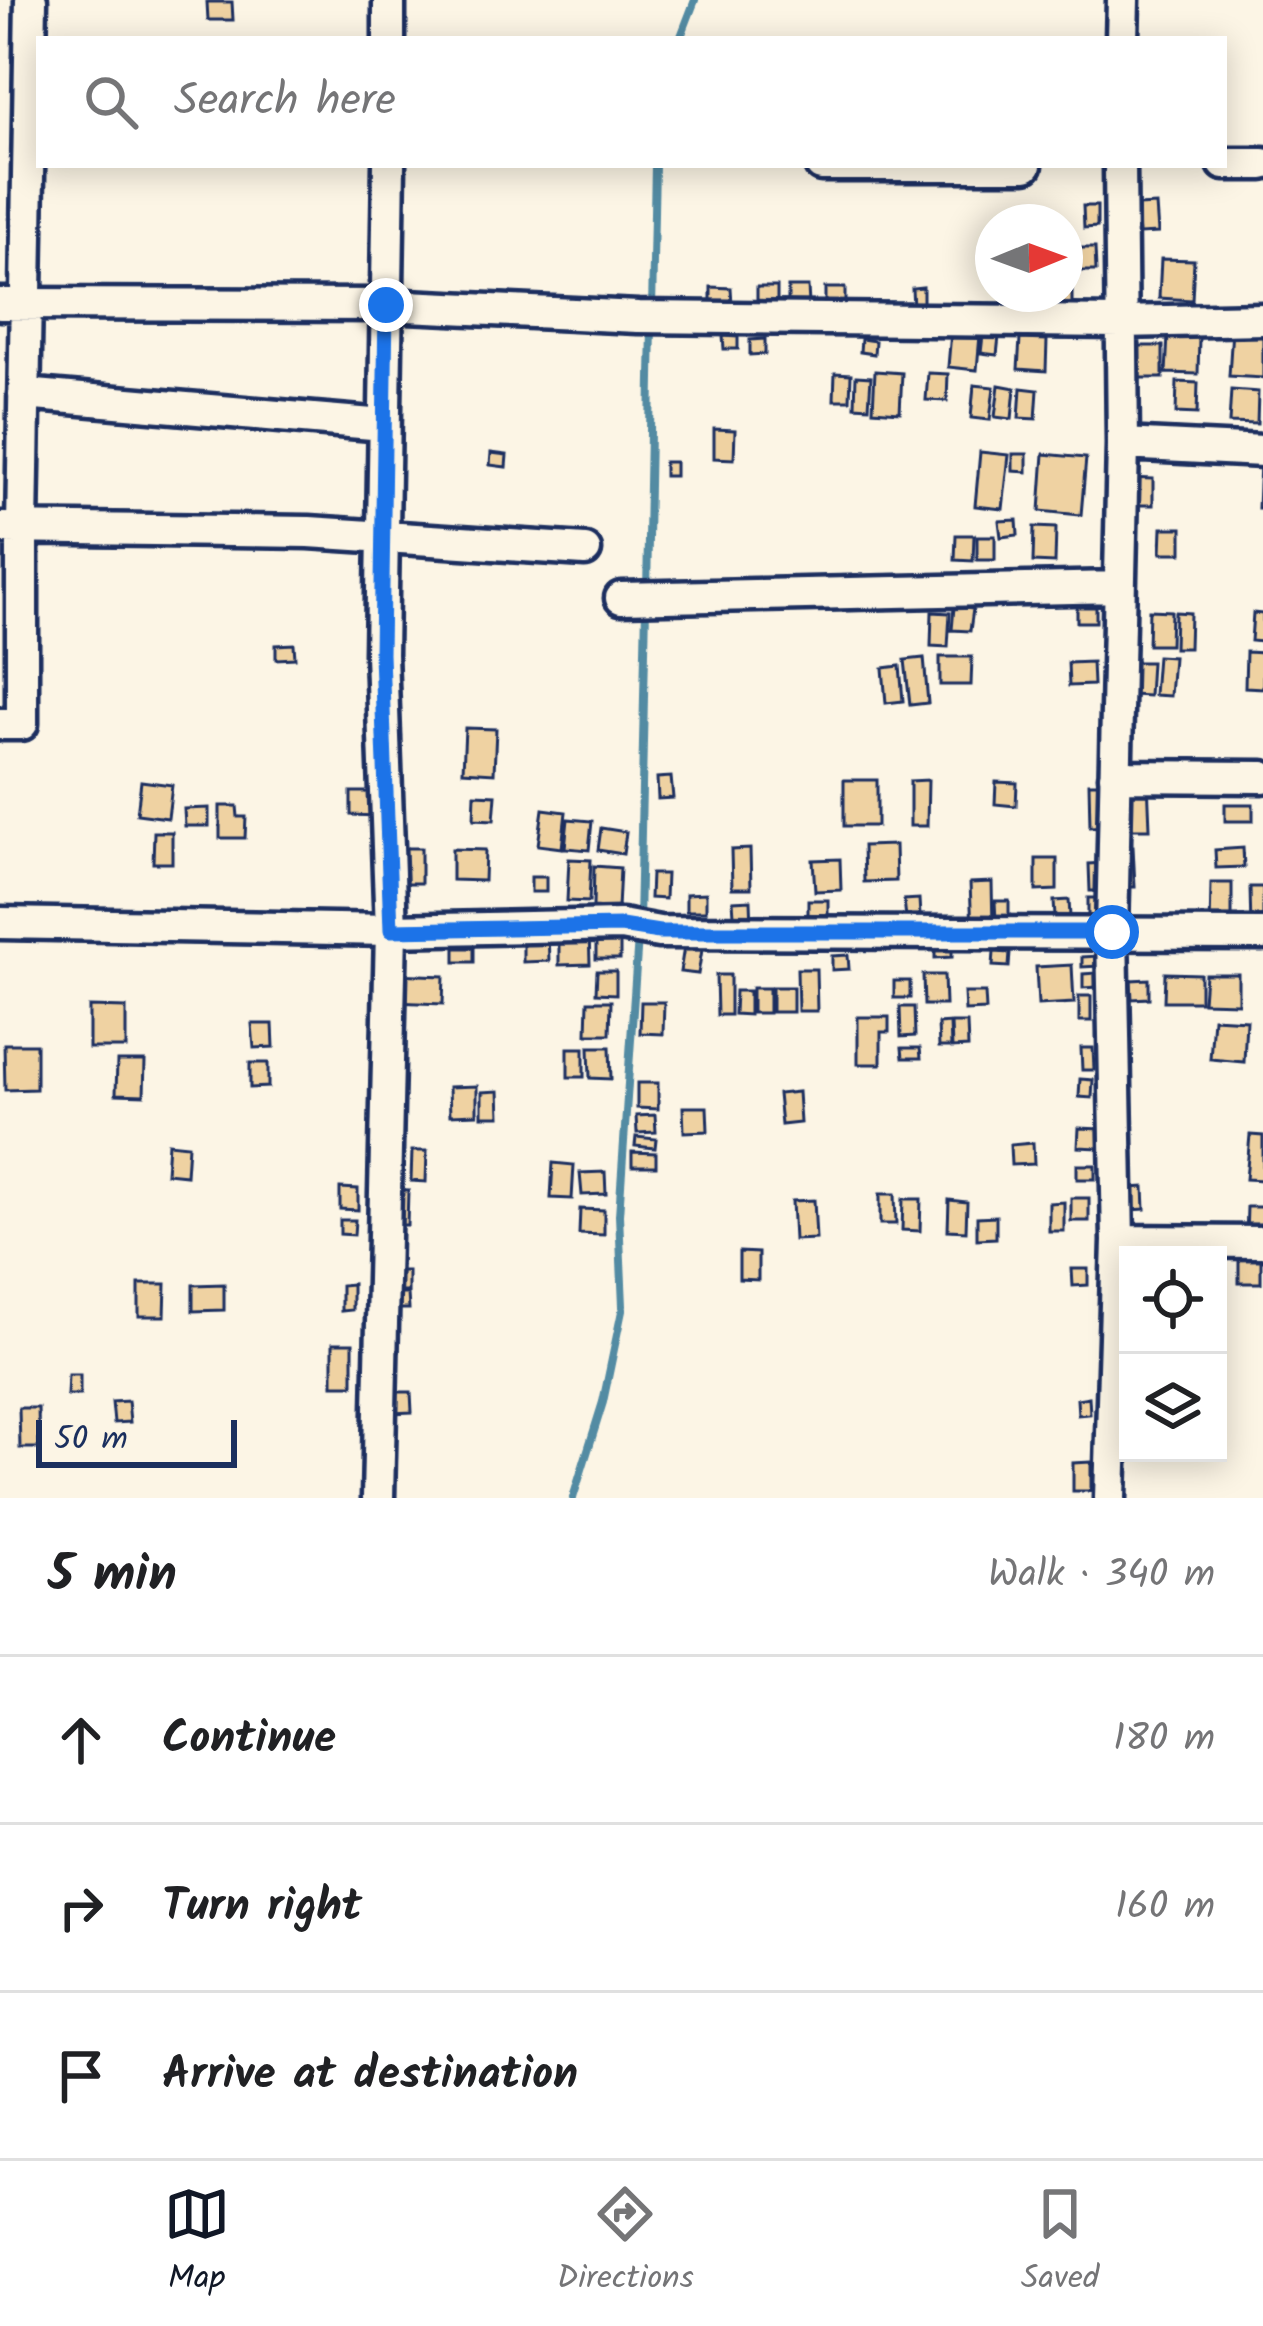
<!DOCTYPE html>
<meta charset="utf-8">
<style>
body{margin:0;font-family:Kalam,sans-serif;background:#f6f6f6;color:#202124}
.controls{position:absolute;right:36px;bottom:36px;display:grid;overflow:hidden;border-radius:0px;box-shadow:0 6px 30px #0003}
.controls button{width:108px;height:108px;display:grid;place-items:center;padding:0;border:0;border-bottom:3px solid #e0e0e0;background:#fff;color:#202124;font:60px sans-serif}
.compass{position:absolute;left:975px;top:204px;width:108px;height:108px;border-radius:50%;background:#fff;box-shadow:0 6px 30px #0003;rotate:89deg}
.scale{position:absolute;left:36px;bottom:30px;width:201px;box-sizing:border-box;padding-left:12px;border:6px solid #1b2f5e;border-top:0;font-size:33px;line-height:42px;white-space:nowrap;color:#1b2f5e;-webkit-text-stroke:9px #fcf5e5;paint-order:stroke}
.stop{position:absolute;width:36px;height:36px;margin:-27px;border:9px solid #1a73e8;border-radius:50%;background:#fff}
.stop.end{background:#1a73e8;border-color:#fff;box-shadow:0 3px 12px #0008}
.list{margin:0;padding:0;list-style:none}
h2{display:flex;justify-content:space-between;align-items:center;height:156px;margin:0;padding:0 48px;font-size:51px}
h2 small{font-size:39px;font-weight:400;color:#757577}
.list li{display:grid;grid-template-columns:78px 1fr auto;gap:36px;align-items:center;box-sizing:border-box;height:168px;padding:0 48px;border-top:3px solid #e0e0e0}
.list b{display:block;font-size:45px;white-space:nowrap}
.list em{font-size:39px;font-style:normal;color:#757577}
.icon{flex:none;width:66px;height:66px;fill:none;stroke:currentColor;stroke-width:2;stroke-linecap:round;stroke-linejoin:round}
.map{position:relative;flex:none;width:1263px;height:1498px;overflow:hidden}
.search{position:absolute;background:#fff;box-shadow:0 6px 30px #0003;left:36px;right:36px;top:36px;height:132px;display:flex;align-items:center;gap:30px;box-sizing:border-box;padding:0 42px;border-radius:0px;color:#757577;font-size:45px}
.sheet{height:660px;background:#fff}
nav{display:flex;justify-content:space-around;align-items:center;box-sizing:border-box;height:168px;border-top:3px solid #e0e0e0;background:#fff;font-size:33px;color:#757577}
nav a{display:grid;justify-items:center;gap:6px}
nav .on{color:#111827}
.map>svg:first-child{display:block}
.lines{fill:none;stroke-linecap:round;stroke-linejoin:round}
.stream{stroke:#538ba3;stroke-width:8}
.building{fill:#efd2a2;stroke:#1b2f5e;stroke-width:3}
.minor-casing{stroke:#1b2f5e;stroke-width:39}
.minor{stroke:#fcf5e5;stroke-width:30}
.route{stroke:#1a73e8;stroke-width:15}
</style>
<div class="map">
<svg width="1263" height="1498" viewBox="0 0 1263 1498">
<rect width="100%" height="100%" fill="#fcf5e5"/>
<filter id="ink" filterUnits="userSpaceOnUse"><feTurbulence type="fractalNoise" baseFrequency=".00833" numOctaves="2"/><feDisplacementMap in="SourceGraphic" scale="24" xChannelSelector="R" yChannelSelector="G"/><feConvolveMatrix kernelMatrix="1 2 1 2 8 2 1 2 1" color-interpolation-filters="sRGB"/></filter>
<g filter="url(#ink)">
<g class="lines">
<path class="stream" d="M680,39L695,0
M652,310L655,165
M647,592L652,325
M639,922L646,607
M573,1498L603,1402L623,1306L619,1215L638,937"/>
</g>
<path class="building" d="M207,2H232L233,20H208Z
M1156,205L1158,233L1139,234L1137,206Z
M1083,206H1097V227L1084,228Z
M1080,248H1095L1096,271H1080Z
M1161,259L1194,260L1192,300L1159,298Z
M711,287L731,288L732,304L711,305Z
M757,287H777V304H757Z
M788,287H808L809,304H788Z
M923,287V307H913L912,288Z
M825,288H845V305H825Z
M1065,288H1072V306L1052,305V294H1065Z
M1022,294H1042V304H1022Z
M984,326L1000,327L997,355L981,353Z
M1232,329L1263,331V378L1229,376Z
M951,332L980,335L977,370L948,367Z
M723,336L738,337V349H724Z
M1168,336L1199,337L1198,374L1166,373Z
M765,339V354L750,355V340Z
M861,339L875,341L874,354L860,352Z
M1020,339L1047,340L1046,371L1018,369Z
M1139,346H1163V378H1139Z
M875,371L902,373L900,412L873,410Z
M835,373L851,374L850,400H834Z
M928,373L948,374L947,401L926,400Z
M856,376L871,377L869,407L855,406Z
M1177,382L1198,383L1197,414L1176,413Z
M974,385L994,387L990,420L971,418Z
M999,385L1015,388L1012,419L995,417Z
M1021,388L1038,390L1036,419L1019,418Z
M1231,390L1258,392L1257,424L1229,423Z
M714,429L735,430L734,459L714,458Z
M980,452L1009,455L1003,509L975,506Z
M491,453L507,455L506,467L490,465Z
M1013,454H1027V472L1013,471Z
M1044,454L1086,458L1081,515L1040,511Z
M664,462H675V476H664Z
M1260,463L1263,464V508H1258Z
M1125,478L1153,479V505H1125Z
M1017,520L1018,535L1001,537L999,521Z
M1034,527L1056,528L1055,563L1033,562Z
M1162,528H1182V553H1161Z
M956,535H974L973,561L955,560Z
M977,536H995V560H977Z
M954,607L973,609L970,631L952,630Z
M1077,607H1096V622H1077Z
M1149,610L1171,611L1170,645H1148Z
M932,612L950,613L948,647L931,646Z
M1175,612L1190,613L1189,648H1174Z
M1253,613L1263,614V642L1251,641Z
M294,644L295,658L276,659V645Z
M1246,652L1263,653V688L1245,687Z
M1157,656L1173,657L1170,696L1154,695Z
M940,657H972L971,685H940Z
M924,658L928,703L910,705L905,660Z
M1092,662L1093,685L1069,686L1068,663Z
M1133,662H1151L1149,696L1131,695Z
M900,666L903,701L886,703L883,668Z
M465,728L496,729L494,773L463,771Z
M671,777L673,798L658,799L657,778Z
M844,780H877V826H844Z
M928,780L927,826H910V781Z
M1148,780L1150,829H1129L1128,781Z
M141,781L172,785L168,818L137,814Z
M996,782L1017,783L1016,806L995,804Z
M1089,783H1107V826L1090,827Z
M351,792H378V816L351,815Z
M475,794L496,795L494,820L474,819Z
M1225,804H1253V821H1225Z
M220,806H237L238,817H246L245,838H220Z
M209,808V826H185L184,809Z
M543,809L566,812L562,848L538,845Z
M568,819L592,821L589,850L565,848Z
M601,828L626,832L623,854L598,850Z
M154,832H172V863H153Z
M895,845L896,881L864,882L863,846Z
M1133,846L1135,887H1117L1115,847Z
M397,848H421V883H398Z
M1243,848L1244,867L1216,868L1215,850Z
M452,849L485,850L484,881L452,880Z
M750,849L751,888H732L731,850Z
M569,859L591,860L589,902L567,901Z
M840,859L841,890L815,891L813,860Z
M1036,859H1057V890L1036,891Z
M1103,863L1104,891H1090L1089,864Z
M594,866L620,868L618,909L593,907Z
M651,874H666L665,899L650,898Z
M531,877H546V892H531Z
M992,882L993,929L972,930L970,883Z
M1211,883H1232V930H1210Z
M1250,887H1263V930H1251Z
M706,893V911H686V894Z
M1088,898H1109V931H1088Z
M919,899L920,916L906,918L904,900Z
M751,900L752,927L735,928L733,901Z
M808,900H828V922L808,923Z
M1069,900L1070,917H1055L1054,901Z
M995,901H1009V920L996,921Z
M620,931V959H596V932Z
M523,932H548L549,961L523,962Z
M559,932H589L590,964L559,965Z
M684,947L702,950L698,974L680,972Z
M455,948H474V962H455Z
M935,948H952V957L935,958Z
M994,952L1010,953L1009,967L993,966Z
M848,955L849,969L832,970V956Z
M1098,956L1099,966L1082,967V957Z
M1072,965L1074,1003L1038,1005L1036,967Z
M797,969H816L817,1011H798Z
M597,971H616V994L596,993Z
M1096,973L1097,987L1083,988V974Z
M1165,973L1200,974V1001H1164Z
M394,974L444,976L443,1004L393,1002Z
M1205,974H1238V1003L1203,1002Z
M716,975H730V1015H717Z
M923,975H944L945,1005H924Z
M1149,979V998L1132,999L1131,980Z
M894,981H910V998H894Z
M772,987H793V1012H772Z
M752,988H769V1013H752Z
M735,991H749V1015L734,1014Z
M964,993H985L986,1010L965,1011Z
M1079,996H1091V1021H1079Z
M588,1001H611L610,1034H587Z
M641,1002H664L663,1034L640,1033Z
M89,1007L126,1008V1048H89Z
M900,1007H914L915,1036L901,1037Z
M858,1017H889V1032H881V1064H858Z
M1213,1018L1246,1020L1244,1062L1210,1059Z
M950,1023L951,1047H939L938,1024Z
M951,1023H967L968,1047L952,1048Z
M252,1024H273L274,1047L254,1048Z
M4,1044H36V1089L5,1090Z
M589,1047H610L611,1079L590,1078Z
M568,1048H584V1077H568Z
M902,1048H920L921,1058H903Z
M1081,1048H1093L1094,1070H1082Z
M117,1061H145L144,1095L116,1094Z
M250,1063H268V1087L250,1088Z
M1080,1079L1093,1080L1092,1098L1079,1097Z
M637,1083H658V1109L637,1108Z
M477,1086V1114L450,1115L449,1087Z
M499,1091L500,1116H482V1092Z
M798,1092L800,1123L781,1125L778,1094Z
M683,1107H707L708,1131L684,1132Z
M655,1115L656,1132L637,1133L636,1116Z
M1079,1128L1100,1129L1099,1148L1078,1147Z
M1250,1135L1263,1136V1180L1246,1179Z
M636,1137L656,1139L655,1148L635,1146Z
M168,1143L188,1145L186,1175L166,1173Z
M1033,1143L1034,1164L1011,1165L1010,1145Z
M412,1151H427L426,1182L411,1181Z
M632,1152L656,1153V1166H632Z
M553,1163L574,1165L572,1199L551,1198Z
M1077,1165H1095V1179H1077Z
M605,1172L606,1194L582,1195L580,1173Z
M1144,1187L1145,1209L1131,1210L1130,1188Z
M340,1188L358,1189V1210L340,1209Z
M387,1189L408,1190L407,1225H386Z
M880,1194H895L896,1224H880Z
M1071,1198H1089V1221H1071Z
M903,1199H921L920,1231L902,1230Z
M814,1200L816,1239L794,1240L792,1201Z
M949,1200L967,1202L966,1231L948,1230Z
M1064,1202V1231H1049V1203Z
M1247,1207H1263V1236H1246Z
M580,1209L604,1210V1235L579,1234Z
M996,1216V1238L977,1239V1217Z
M340,1220H355L354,1235L340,1234Z
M1239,1250L1261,1251V1283H1239Z
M739,1252L758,1253V1280L739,1279Z
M1072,1269H1088V1285L1073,1286Z
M391,1271H408V1292H391Z
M139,1284H166L165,1316H139Z
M224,1284V1310L193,1311V1285Z
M352,1284V1310L341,1311V1285Z
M391,1294H408L409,1309H391Z
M333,1343H353V1385H333Z
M68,1375H80V1395H67Z
M390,1392H411L412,1412L391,1413Z
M1089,1397L1090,1414L1078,1415L1077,1399Z
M128,1401L130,1422L114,1423L112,1402Z
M19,1408H38L39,1448H20Z
M1091,1462V1491H1073V1463Z"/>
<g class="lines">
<defs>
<path id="minor" d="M389,0V39
M1122,39L1123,0
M1224,164H1263
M821,165H1026
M0,304L386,305L638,317L1120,322L1263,319
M24,394L384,425
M1123,444L1263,451
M0,528L309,532L585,550
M621,598L1119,587
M0,724H22V528L31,0
M1115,776L1263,777
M0,923L391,930L621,925L659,932L1263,934
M1118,1241L1263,1242
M378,1498L391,930L381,654L389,165
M1110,1498L1118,1241L1112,932L1123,444L1120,165"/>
</defs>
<use href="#minor" class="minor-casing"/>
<use href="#minor" class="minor"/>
</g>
</g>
<g class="lines" filter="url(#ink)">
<path class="route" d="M386,305L381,654L391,930L621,926L659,932H1112"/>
</g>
</svg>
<div class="controls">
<button><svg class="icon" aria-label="locate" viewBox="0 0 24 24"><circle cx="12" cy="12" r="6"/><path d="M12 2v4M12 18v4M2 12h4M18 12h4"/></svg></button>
<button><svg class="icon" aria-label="layers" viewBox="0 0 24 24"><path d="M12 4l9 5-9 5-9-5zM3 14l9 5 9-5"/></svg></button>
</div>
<svg class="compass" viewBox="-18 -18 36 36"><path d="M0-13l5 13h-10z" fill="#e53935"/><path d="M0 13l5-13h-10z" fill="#757577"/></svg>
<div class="scale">50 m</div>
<div class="stop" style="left:1112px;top:932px"></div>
<div class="stop end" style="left:386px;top:305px"></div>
<div class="search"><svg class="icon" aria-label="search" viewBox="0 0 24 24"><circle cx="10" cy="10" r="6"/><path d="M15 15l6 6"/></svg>Search here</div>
</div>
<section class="sheet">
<h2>5 min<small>Walk · 340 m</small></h2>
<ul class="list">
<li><svg class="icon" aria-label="ahead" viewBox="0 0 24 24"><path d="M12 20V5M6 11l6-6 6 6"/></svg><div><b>Continue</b></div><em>180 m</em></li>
<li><svg class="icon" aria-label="right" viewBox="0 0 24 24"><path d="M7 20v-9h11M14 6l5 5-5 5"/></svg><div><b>Turn right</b></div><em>160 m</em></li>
<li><svg class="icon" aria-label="arrive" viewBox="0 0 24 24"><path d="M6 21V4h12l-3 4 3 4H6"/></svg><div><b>Arrive at destination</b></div></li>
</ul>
</section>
<nav>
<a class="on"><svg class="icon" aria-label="map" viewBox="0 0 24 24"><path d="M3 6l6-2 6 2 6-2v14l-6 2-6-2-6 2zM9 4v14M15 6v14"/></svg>Map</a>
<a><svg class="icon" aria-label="directions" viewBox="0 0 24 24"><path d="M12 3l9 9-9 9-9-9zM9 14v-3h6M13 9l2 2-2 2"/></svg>Directions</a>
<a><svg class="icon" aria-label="saved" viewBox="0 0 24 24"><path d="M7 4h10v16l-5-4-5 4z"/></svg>Saved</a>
</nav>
